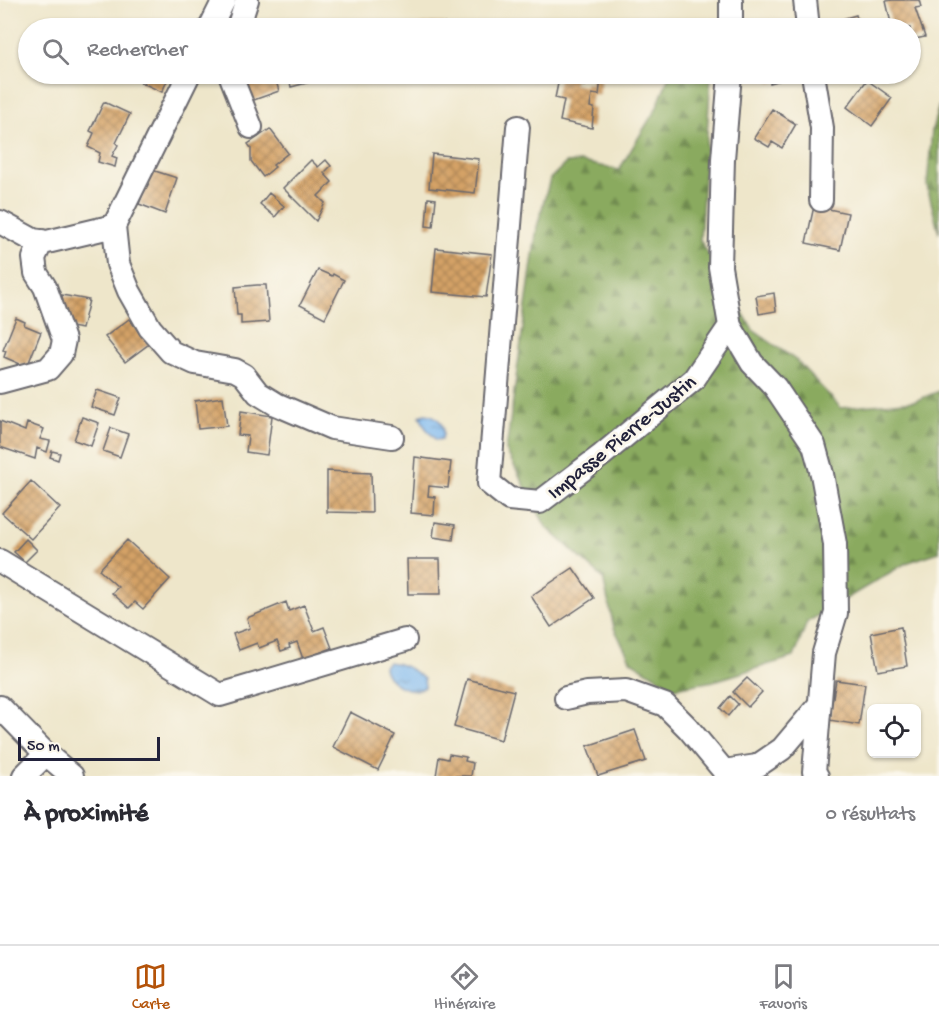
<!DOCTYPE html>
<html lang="fr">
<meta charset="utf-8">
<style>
body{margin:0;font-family:"Gochi Hand",sans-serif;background:#f2f2f3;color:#2b2b33}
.controls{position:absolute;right:18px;bottom:18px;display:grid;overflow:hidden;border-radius:9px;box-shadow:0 2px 4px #0004}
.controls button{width:54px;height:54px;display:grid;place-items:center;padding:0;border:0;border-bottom:2px solid #e1e1e2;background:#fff;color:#2b2b33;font:30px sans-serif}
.scale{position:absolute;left:18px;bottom:15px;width:142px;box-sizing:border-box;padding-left:6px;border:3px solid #22223b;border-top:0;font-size:16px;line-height:21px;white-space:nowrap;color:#22223b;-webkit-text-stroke:4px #fbf7ec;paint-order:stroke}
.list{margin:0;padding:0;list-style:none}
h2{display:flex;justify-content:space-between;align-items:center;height:78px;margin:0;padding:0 24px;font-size:26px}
h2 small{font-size:20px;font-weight:400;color:#7c7c81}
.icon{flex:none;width:33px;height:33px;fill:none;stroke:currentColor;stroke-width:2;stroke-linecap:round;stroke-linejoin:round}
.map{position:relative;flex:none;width:939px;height:776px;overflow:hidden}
.search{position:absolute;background:#fff;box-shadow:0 2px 4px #0004;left:18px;right:18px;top:18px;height:66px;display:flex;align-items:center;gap:15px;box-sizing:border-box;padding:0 21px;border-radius:33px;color:#7c7c81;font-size:22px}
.sheet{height:168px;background:#fff}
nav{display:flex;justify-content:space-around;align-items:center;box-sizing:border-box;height:84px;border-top:2px solid #e1e1e2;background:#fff;font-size:16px;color:#7c7c81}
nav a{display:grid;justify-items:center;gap:3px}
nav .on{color:#b45309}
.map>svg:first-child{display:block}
.forest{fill:url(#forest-firs);stroke:#56664c;stroke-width:1.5}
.water{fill:url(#water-ripples);stroke:#506d95;stroke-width:1.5}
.building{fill:url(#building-cross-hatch)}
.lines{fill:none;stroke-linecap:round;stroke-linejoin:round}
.minor-casing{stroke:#69676d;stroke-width:26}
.minor{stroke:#fff;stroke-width:22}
.labels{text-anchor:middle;stroke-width:6;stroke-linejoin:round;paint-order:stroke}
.street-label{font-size:21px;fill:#22223b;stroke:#fbf7ec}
</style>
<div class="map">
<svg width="939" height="776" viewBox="0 0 939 776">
<defs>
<pattern id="forest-firs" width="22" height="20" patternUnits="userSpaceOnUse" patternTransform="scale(1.5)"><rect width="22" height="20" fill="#8aaa5e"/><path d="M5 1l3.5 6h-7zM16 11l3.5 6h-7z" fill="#708a4f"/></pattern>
<pattern id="water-ripples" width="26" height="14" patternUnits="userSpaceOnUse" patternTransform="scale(1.5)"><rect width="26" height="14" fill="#7db8ef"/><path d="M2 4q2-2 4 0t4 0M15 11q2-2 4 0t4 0" fill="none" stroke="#6695c3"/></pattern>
<pattern id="building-cross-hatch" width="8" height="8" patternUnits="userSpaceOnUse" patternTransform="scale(1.5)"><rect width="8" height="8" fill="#d4a266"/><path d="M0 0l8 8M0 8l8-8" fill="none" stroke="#ac8455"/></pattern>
</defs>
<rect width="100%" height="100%" fill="#fbf7ec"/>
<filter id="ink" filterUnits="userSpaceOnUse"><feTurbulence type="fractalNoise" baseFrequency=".0167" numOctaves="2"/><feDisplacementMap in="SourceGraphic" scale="12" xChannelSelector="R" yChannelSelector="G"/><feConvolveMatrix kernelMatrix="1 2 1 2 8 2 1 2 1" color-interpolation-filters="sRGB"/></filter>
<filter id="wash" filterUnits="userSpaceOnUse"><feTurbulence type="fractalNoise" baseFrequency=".008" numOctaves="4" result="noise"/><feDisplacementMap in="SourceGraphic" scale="24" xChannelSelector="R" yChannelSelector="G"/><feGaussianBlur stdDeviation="1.35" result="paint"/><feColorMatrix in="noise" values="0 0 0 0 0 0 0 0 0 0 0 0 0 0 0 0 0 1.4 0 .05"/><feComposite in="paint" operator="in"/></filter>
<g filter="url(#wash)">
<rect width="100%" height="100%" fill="#eee6ca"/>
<path class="forest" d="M670,74H711L700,240L753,330L797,361L841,408L915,401L939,391V552L906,563L807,622L794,657L714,681L674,688L631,661L614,628L603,578L546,527L506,450L537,227L550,179L566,163L582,162L619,170L657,107Z
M939,105V233L927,186L932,130Z"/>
<path class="water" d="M425,414C439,415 446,426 442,439L436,440L425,427L420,416Z
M388,662C402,663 413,669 424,679L425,687C411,696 384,682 384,666Z"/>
<g id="blocks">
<path class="building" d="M892,0H919L921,7L915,8L925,37L910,40V28H892L886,1Z
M856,15L860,28H834L832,22Z
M432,23H444L445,28H415V26Z
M144,74H170L162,92L140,82Z
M243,74H274L279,91L251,101Z
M288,74H312L314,81L291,87Z
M494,74H523V80L494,77Z
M560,74L575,77L574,84L585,86V83L591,84L592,77L601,78L599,95L592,94L590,107L594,108L592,128L560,121L564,100L555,98Z
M767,74H794L795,76L770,83Z
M867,80L892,98L872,126L847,107Z
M104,102L130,114L116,143L118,145L112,156L117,158L115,167L98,162L100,153L88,147L94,133L90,131Z
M772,109L796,124L782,148L772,142L769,147L754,138Z
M270,129L288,153L273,165L275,167L263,177L251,161V148L248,144Z
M432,154L479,159L475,193L429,188Z
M311,160L318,167L326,160L331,166L324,173L332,182L318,196L325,203L316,221L283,188Z
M152,170L177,178L165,214L139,204Z
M269,193L284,206L275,217L260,204Z
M428,198L436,199L433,227L426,226Z
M814,206L848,213L840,250L806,243Z
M436,248L492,254L486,297L432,292Z
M318,270L332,276L333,274L344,280L325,318L300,305Z
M257,285H266L269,322L241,324V315H237L235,287Z
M774,293L776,311L759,314L756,296Z
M62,295L89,300L82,329L65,326Z
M16,318L25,322L24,325L41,332L27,367L4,357L6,351L3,350Z
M129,319L149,344L125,362L105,337Z
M97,390L121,398L115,415L91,407Z
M223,397L227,426L198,429L195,401Z
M241,411L272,416L267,455L246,452L248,436L238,435Z
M82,417L99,423L91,446L74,440Z
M0,421L25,431L27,423L44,429L40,439L50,441L47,452L37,448L35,459L0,447Z
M111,428L128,434L120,457L103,451Z
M52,451L60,453L58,460L50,457Z
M415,457L451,462L448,488L429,486L428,496L435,497L434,515L411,513Z
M327,471L371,473L372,513L327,512Z
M31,481L60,508L31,539L2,513Z
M435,522L455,525L453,540L433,537Z
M26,539L37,550L25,562L14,552Z
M127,540L170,579L143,609L135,602L129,608L112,593L118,587L99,570Z
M407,559H440L441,594H408Z
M573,568L594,598L551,627L531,596Z
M286,602L289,611L304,605L314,631L324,627L332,648L303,659L297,642L289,645L290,648L281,651L277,641L259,648L257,643L239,650L233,634L250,628L247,618Z
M901,627L907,666L878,671L871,633Z
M747,678L762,692L748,707L733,692Z
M467,679L514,691L501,740L454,727Z
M836,680L865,684L859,725L829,720Z
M730,696L738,704L728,716L720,708Z
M350,712L395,735L378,770L333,747Z
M635,730L646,761L598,776L587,746Z
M449,754L466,757L465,761L473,763L471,776H436L439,757L448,759Z"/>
</g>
</g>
<g filter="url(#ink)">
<use href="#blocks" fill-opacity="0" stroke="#69676d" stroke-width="1.5"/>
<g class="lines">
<defs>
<path id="minor" d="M731,0V28
M805,0L808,28
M210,28L224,0
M238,28L247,0
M230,74L251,127
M813,74L822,128L821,200
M518,127L489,483L509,499L540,502L602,455L694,379L730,326L720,267L723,159L730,74
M0,222L33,240L47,242L114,226L189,74
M114,226L118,264L129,291L150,328L171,352L195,363L235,370L244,375L258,393L276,404L332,428L392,437
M730,326L752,363L775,387L814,445L822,474L835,544L836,613L824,653L814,772L817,776
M0,382L48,369L61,354L64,340L45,287L36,273L34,258L42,241
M0,561L220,695L405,640
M566,698L587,693L626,691L665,705L688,728L724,771L757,766L782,749L819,705
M0,707L46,754L72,776
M24,776L46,754"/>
</defs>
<use href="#minor" class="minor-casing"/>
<use href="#minor" class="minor"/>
</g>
</g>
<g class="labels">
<g class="street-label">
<text transform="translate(621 436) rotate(-39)" y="7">Impasse Pierre-Justin</text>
</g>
</g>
</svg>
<div class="controls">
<button><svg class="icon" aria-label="locate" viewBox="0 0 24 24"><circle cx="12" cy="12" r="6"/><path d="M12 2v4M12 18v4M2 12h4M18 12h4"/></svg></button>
</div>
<div class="scale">50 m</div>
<div class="search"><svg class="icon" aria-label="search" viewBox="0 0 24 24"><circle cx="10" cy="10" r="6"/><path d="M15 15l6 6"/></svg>Rechercher</div>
</div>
<section class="sheet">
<h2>À proximité<small>0 résultats</small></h2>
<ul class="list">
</ul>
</section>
<nav>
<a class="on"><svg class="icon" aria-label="map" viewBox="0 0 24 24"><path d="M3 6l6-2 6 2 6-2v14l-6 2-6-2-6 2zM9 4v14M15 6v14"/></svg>Carte</a>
<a><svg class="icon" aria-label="directions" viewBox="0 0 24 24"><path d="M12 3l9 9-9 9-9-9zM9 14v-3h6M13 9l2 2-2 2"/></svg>Itinéraire</a>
<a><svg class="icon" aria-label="saved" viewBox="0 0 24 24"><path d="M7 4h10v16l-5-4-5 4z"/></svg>Favoris</a>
</nav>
